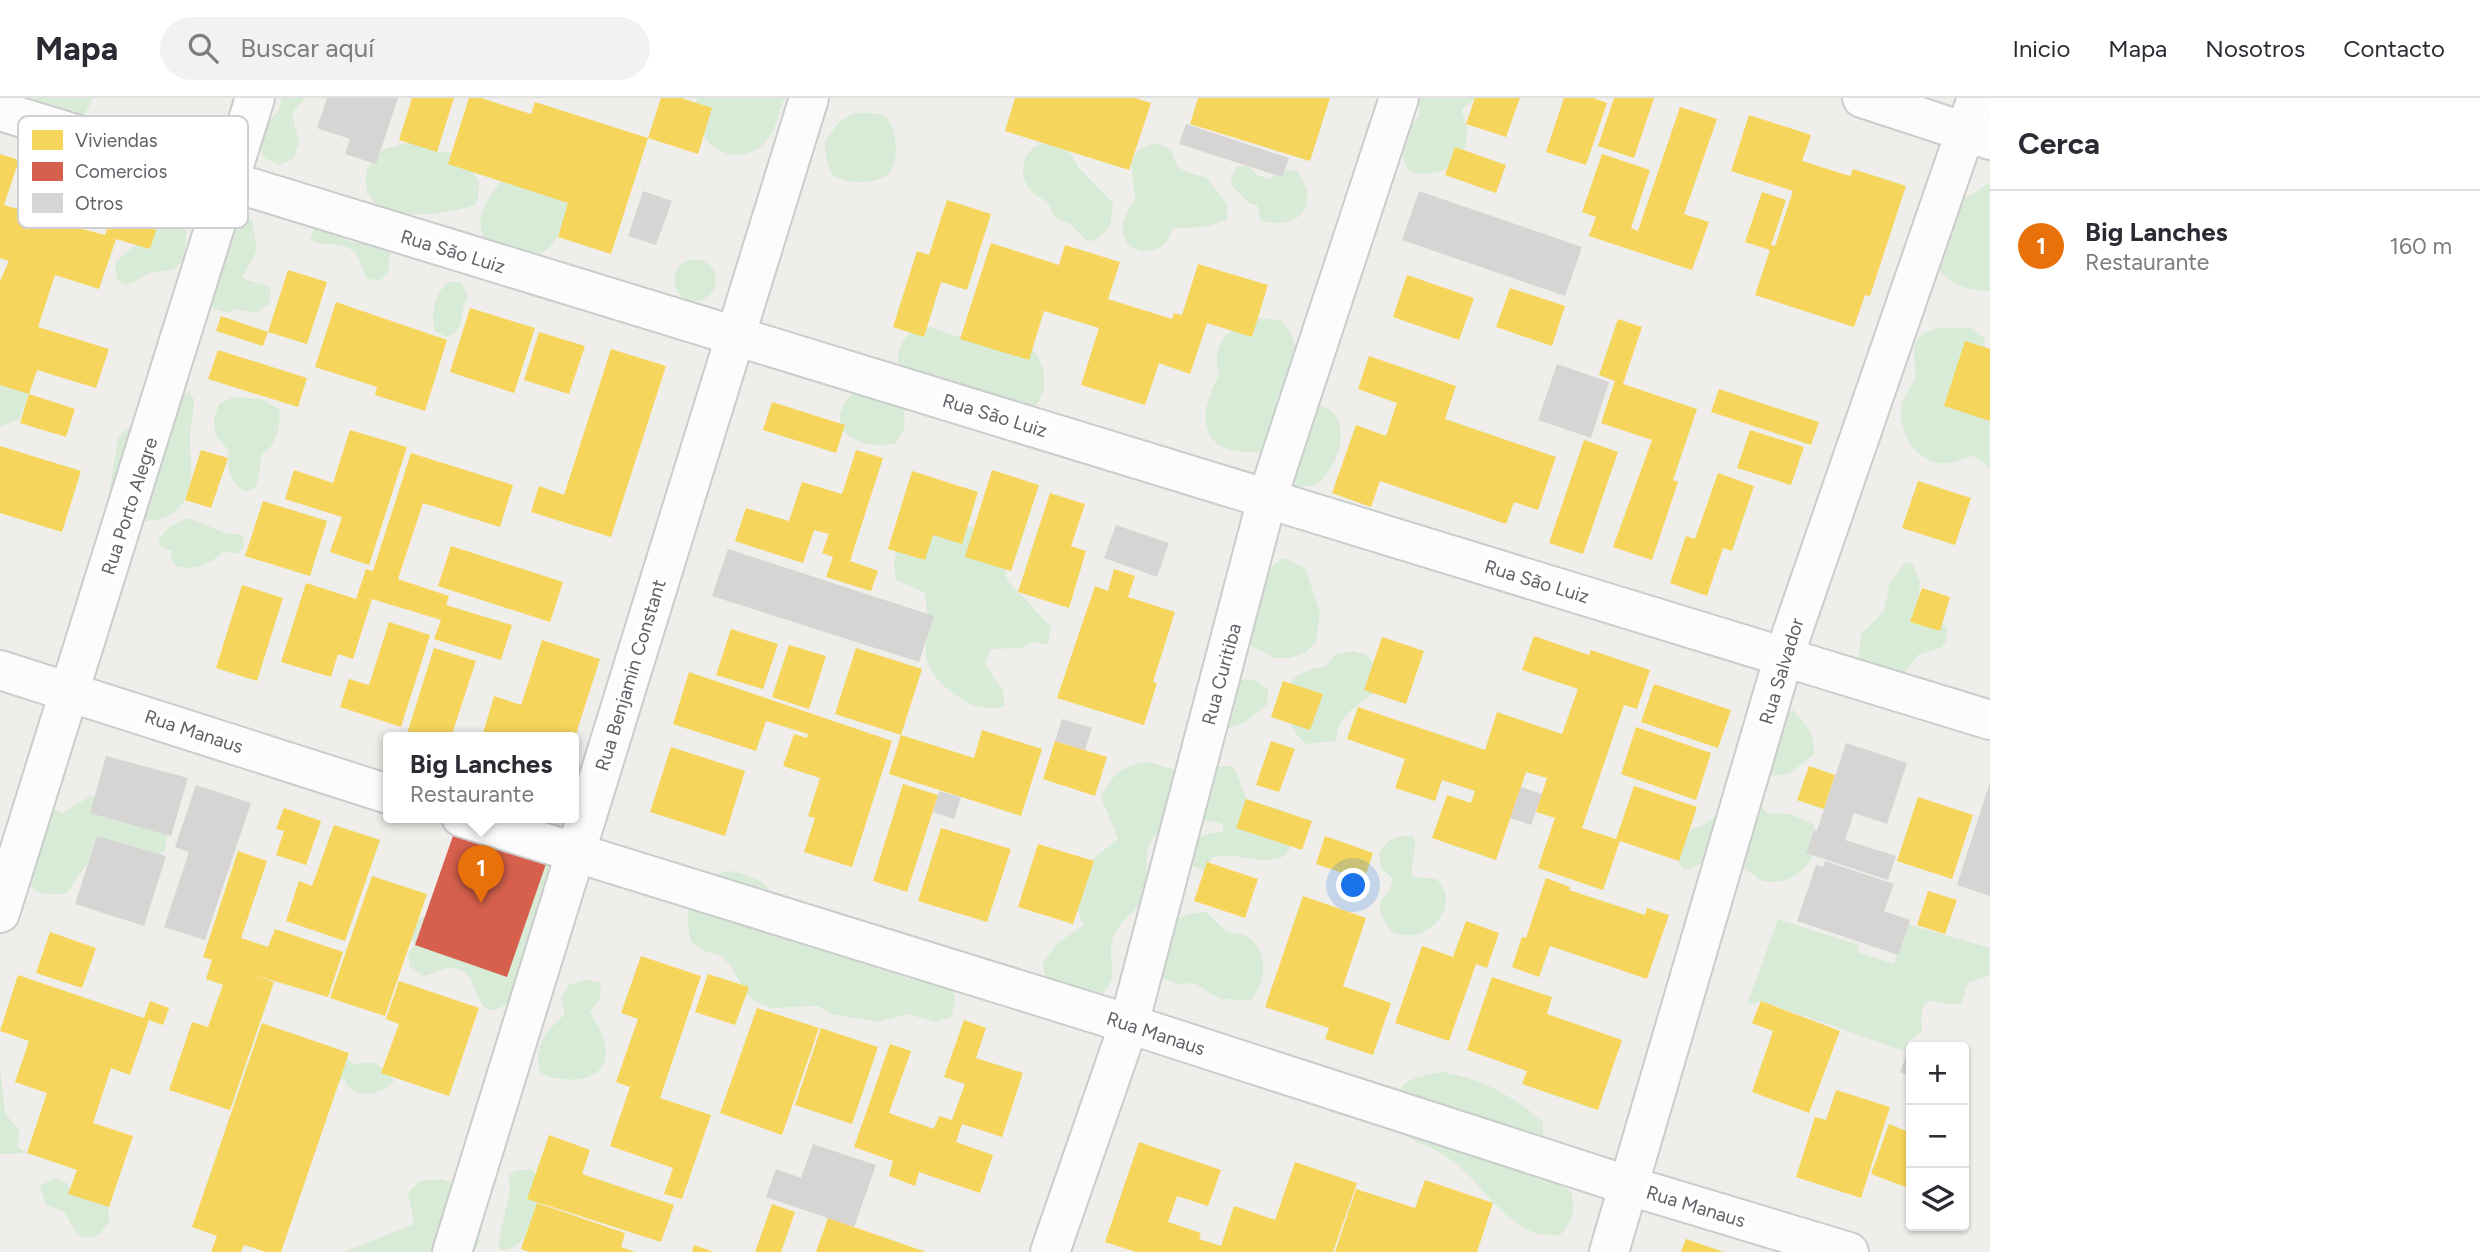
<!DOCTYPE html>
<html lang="es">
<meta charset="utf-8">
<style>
body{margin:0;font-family:Figtree,sans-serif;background:#f2f2f3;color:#2b2b33}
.controls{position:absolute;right:21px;bottom:21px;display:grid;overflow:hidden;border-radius:7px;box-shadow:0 2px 5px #0004}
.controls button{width:63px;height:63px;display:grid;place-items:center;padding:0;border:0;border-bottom:2px solid #e1e1e2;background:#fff;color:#2b2b33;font:35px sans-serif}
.you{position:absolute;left:1354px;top:788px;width:24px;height:24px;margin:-18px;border:5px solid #fff;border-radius:50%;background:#1a73e8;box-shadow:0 0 0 10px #1a73e833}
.badge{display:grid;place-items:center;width:46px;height:46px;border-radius:50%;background:#db2777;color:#fff;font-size:23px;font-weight:700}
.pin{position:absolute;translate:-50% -58px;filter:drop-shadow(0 2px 4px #0008)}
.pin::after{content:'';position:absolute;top:37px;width:24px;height:21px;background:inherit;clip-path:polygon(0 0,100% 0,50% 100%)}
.popup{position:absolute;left:383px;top:634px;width:196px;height:91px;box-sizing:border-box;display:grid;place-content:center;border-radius:7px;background:#fff;filter:drop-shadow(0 2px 5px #0005);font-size:23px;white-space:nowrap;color:#7c7c81}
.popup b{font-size:26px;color:#2b2b33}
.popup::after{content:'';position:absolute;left:50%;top:100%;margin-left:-14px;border:14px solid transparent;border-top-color:#fff}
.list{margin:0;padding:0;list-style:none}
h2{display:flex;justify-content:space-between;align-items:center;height:91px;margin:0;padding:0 28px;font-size:30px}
h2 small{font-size:23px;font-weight:400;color:#7c7c81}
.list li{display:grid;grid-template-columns:46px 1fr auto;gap:21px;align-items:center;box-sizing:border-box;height:112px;padding:0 28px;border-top:2px solid #e1e1e2}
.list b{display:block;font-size:26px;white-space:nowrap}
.list p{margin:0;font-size:23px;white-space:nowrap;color:#7c7c81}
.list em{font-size:23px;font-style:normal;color:#7c7c81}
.icon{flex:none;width:38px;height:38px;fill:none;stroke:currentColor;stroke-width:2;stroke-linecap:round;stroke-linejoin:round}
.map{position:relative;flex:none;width:1990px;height:1154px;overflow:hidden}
header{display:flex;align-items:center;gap:42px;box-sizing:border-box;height:98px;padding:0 35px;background:#fff;border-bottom:2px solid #e1e1e2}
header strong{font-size:33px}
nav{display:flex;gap:38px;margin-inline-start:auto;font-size:24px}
.search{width:490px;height:63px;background:#f2f2f3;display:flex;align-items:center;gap:18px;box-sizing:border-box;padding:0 24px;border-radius:38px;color:#7c7c81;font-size:26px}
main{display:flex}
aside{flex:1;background:#fff}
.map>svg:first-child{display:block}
.green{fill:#d8ebd6}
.homes{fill:#f6d55c}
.shops{fill:#d6604d}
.building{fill:#d6d5d3}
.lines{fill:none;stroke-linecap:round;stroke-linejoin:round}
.minor-casing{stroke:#cbcccc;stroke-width:42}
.tertiary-casing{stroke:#cbcccc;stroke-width:42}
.minor{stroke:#fdfcfc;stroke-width:38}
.tertiary{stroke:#fdfcfc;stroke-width:38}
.labels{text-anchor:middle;stroke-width:7;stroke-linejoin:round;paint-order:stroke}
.street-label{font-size:19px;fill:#5f6368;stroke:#fff}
.key{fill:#fff;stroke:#cfd0d2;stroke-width:2}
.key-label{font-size:19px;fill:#5f6368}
</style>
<header>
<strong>Mapa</strong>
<div class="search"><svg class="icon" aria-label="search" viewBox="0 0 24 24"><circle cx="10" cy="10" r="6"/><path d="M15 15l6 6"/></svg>Buscar aquí</div>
<nav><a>Inicio</a><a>Mapa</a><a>Nosotros</a><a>Contacto</a></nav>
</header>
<main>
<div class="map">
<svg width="1990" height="1154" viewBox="0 0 1990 1154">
<rect width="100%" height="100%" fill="#efeeea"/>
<path class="green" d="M34,0H93L85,16L77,19L40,12Z
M281,0H305L292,15L299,45L294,60L280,67L264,60C247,27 283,23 281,0Z
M697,0H785C776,17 778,35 761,48C727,75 687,36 697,0Z
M1418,0H1477L1462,11C1462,20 1467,24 1467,33C1467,65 1441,82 1410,74C1395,56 1406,33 1420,17Z
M853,15C863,15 876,13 885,19C898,27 899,65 889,75C878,86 849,87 836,79C827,74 825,53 825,43L839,24Z
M406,45H423L437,54L456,55L469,66L479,85L478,101L475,107C441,119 354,130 367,71L382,52Z
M1157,45L1171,52L1177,68L1183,73L1207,80L1227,106V122L1205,129L1173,130C1171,134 1169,141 1165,145C1146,166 1101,145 1135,103C1135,77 1119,53 1157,45Z
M1042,46L1059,48L1072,57L1079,70L1113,105L1110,129L1093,143L1086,142L1070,126L1056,120C1052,115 1051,110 1048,105C1044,100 1038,99 1034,96C1017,81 1020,52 1042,46Z
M128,60L206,94L187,130L184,161L179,167L173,172L151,174L131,186H124L117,181L115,166C129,147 154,142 162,118L158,111L131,98L124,76Z
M521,65L568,105C566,121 558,146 542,155C536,158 526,159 519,161C510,156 497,152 489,145C463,118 503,81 521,65Z
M1237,68H1249L1257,77L1268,81L1286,72L1297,73C1322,107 1299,133 1261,123L1257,107L1249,105L1232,88L1231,80Z
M1990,85V193C1962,193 1945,183 1930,161L1949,110Z
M244,118L252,122L257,152L242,179C252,186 262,183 271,190L269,206L256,215L235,211L229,215L214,211L210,205L228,120Z
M316,128C343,138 352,152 381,142L395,150L390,156L388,175L380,182L368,181C361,175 362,164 356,156C346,142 322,150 310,141Z
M674 182a21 21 0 1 1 42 0a21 21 0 1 1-42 0Z
M449,184H461L468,199C456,214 470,230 447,239L436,234C429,219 435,193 449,184Z
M1255,220L1281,222C1308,253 1292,272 1276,304C1292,317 1316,298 1332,314C1351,331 1335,375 1316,386C1307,390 1298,389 1289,388L1260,354C1202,359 1194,322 1219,277C1211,245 1227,231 1255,220Z
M930,229L987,249L1028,248C1048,263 1051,297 1030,313L899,273C894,249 905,231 930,229Z
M1938,230H1971L1984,240L1990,298V370L1974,358C1960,359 1952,368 1938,365C1912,360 1897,330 1902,306C1905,296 1911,290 1914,282C1921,264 1899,240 1938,230Z
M0,277L22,282L29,296L20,321L0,329Z
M862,287L905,308L904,332L895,346C847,353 817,323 862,287Z
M174,295H190L194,302C194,316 189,331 190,345C194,393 189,426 132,423L111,404L109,396L118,341L122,335Z
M234,299L261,301L279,311C281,327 277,348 262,356L257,386L252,392L244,393C230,385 226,369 229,353L215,336L214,321L219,306Z
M188,420L225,435L242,437L245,448L236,456L224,453C212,465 194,474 176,468L171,461L172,453L160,449L158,442L170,428Z
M956,428L972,429L1003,464L1007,482L1051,529L1048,546L1034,544L1020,550L990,551L985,566L1003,592L1005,608C988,613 975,610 960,600C906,563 934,547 925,495L896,482L894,467L896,453L909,443Z
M1285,460L1305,470L1320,514L1316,544L1305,555L1290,560H1275L1247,546C1254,517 1255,472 1285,460Z
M1905,465H1912L1920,484L1918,507L1947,529L1946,544L1941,550L1919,556L1905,574L1889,580L1858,566L1861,536L1884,513L1890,484Z
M1352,553L1367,557C1399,600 1354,597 1340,627C1337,631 1337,638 1336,643L1307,646C1287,631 1288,613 1286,590C1297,575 1307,571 1325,569L1336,556Z
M1240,582H1256L1268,592L1267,607L1244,625L1229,630L1218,620L1227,592Z
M1784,612H1793C1807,628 1815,635 1814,656L1789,676L1766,678Z
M574,662C606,679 598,714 569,730L546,729L531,719H574Z
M1148,664L1173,671L1179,687L1167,730L1154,739L1147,752L1146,798C1138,811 1120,823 1114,837C1104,864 1125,878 1096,902L1047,894L1043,864L1058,845L1084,827L1072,800L1080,771L1118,741L1101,699C1112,676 1123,667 1148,664Z
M1230,668L1236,673L1246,701L1284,713C1291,724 1295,731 1292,744C1285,777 1241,754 1219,758L1212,760L1204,773L1191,767L1190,750L1199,738L1223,733V726L1201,721L1214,669Z
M106,698L167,736L165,752L153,762L88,764L67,795C45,799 32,796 22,777L39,705L62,715L89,699Z
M1747,704L1762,709L1768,715L1790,716L1813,726C1827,756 1796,790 1764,783C1757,782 1752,774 1745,771C1731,776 1719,765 1705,766C1696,766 1692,772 1683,770L1675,760L1689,732L1705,726L1731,707Z
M1405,737L1414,739C1418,755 1409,766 1413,779L1436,781C1458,800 1441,831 1415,837C1408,838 1398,836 1392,834C1365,796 1392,805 1392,780L1381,770L1379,754L1390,742Z
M542,761L560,772L513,899C506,907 499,912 488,912C470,898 477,869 450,870C441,870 432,877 423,878L410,869L408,854L415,847L409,836L418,822Z
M731,773C755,779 771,782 774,809L900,866L906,880C923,884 937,882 953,888L955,904L951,919L936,924L907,916L878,924L831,916L818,908L772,910L756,904L745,894L731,868L720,857L705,853L691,844C683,807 689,779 731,773Z
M1206,814L1227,834C1266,834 1273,877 1251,902L1220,901L1194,885L1178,886L1163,881L1162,866L1174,823L1188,816Z
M1778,821L1859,847L1857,854L1894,866L1907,826L1990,850V877L1968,885L1962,905C1942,913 1917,883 1922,933L1908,944L1907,954L1761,903L1747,907Z
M585,882L601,885L600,901L590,913C594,922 600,930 603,939C618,983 571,988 541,976C532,949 545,934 565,916L561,901L569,887Z
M340,956L355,967C372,960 385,968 394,983C382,998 351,1003 344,980L334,986Z
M0,970L5,1015L20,1034L17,1049L27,1055L0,1056Z
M1443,974C1482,981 1512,997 1543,1024V1077L1571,1093C1576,1113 1573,1122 1560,1137C1509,1143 1485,1084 1447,1059C1428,1046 1408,1044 1391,1026C1397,985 1401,981 1443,974Z
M531,1071C557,1089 530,1154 501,1152L498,1145L510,1093L509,1077L515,1073Z
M54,1080L65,1084L73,1093L107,1107L110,1122L100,1136C73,1148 74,1125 63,1113L46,1107L40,1088Z
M442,1081C471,1088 492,1128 474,1154H344L414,1126L408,1095L420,1083Z"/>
<path class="homes" d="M412,0H454L437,54L399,42Z
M469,0H481L531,16L535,4L648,40L611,156L558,139L568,105L448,66Z
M661,0H681L712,10L698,56L648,40Z
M1015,0H1135L1151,5L1129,72L1005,33Z
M1198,0H1330L1310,63L1190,26Z
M1475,0H1520L1506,39L1466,26Z
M1564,0H1593L1607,5L1586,67L1546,54Z
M1614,0H1654L1634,60L1598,48Z
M1680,9L1717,21L1684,116L1709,124L1692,172L1589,138L1596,119L1582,114L1602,56L1650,72L1631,130L1638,133Z
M1749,17L1811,37L1802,63L1850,78L1853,71L1906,88L1870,198L1865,197L1854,229L1755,197L1770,152L1745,144L1762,94L1786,102L1771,147L1775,148L1793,93L1731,73Z
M1455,49L1506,67L1496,95L1445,77Z
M0,56L19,62L4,107L75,129L105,137L112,115L71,102L67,116L22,102L34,63L165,104L150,151L116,141L99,191L55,177L38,229L109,251L96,290L37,272L29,296L0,287V183L9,163L0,160Z
M947,102L991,116L967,192L941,184L924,239L893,229L917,153L929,157Z
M991,145L1059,167L1065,147L1120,164L1108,201L1172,221L1174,215L1182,217L1198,166L1268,187L1252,239L1207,225L1190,276L1159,265L1145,307L1081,287L1099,230L1044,213L1029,262L960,241Z
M288,172L327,184L307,246L268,234L263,248L216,233L221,218L268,234Z
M1407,177L1474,200L1459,242L1393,219Z
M1510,190L1565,208L1552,248L1496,229Z
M336,204L447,242L425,313L375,297L377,289L315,269Z
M470,210L535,230L514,295L450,274Z
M1618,221L1642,229L1623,286L1697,311L1673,382L1678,384L1652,462L1613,449L1652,342L1601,325L1615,283L1599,277Z
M539,234L585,248L569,296L524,282Z
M1965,243L1990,251V323L1944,308Z
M611,251L666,268L611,439L531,414L539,388L564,397Z
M218,252L307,280L298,309L208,281Z
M1369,258L1456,288L1445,321L1556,359L1538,412L1514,404L1506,426L1380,383L1371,409L1332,395L1356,327L1386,338L1397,305L1358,291Z
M1719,291L1819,324L1811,347L1711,314Z
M29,296L75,311L66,339L20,325Z
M772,304L845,327L836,355L763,332Z
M350,332L407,349L369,467L330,454L342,419L285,401L294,372L333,385Z
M1750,332L1804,349L1791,387L1737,370Z
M1584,342L1618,354L1583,456L1549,445Z
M0,348L81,373L62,434L0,415Z
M201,352L228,360L211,410L185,402Z
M856,352L883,360L850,463L878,473L871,493L826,479L833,459L822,455L829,436L814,432L803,465L735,443L746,410L789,423L802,384L842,396Z
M411,355L513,387L500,429L423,405L398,481L449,498L446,507L512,527L501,562L434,541L441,522L372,501L353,561L338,556L331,579L281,564L306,485L356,501L366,471L373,473Z
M992,372L1039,387L1011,473L965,459Z
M912,373L978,394L962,446L933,437L925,462L888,451Z
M1718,375L1754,388L1732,453L1723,450L1707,498L1670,485L1686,438L1695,441Z
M1918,383L1971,400L1955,447L1902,430Z
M1050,395L1085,406L1071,448L1086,453L1069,510L1018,494Z
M263,403L327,423L310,478L245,458Z
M451,448L563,484L550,524L438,488Z
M1114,471L1135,478L1128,499L1175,514L1153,584L1157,585L1144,627L1057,600L1095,488L1108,493Z
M242,487L283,500L257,583L216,570Z
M1922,490L1950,499L1940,533L1910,524Z
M389,524L430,537L401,629L340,609L349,581L369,587Z
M731,531L778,546L763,591L716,577Z
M1534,538L1589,557L1591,552L1650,572L1637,611L1624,607L1582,730L1616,741L1634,688L1697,709L1679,763L1620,743L1603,792L1538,770L1555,720L1536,714L1547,680L1526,674L1496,762L1432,740L1447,697L1471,705L1475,693L1442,682L1435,703L1395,690L1405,661L1347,641L1358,609L1485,652L1497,614L1562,636L1578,591L1522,572Z
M1382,539L1424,553L1406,606L1364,592Z
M542,542L600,561L575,639H482L494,598L521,607Z
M789,547L826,558L809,611L772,599Z
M434,550L476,563L451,639H406Z
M856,550L922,571L901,637L835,616Z
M689,574L892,643L852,769L804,754L815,720L808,718L820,680L783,668L794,636L807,640L808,636L766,623L756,653L673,626Z
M1283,583L1323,596L1310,632L1271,619Z
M1654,586L1731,612L1718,650L1641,624Z
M1636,629L1711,655L1696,702L1621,676Z
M982,632L1042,651L1021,718L889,676L901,637L974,660Z
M1055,643L1107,659L1095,698L1043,681Z
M1271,643L1295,651L1279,694L1256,687Z
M671,649L745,673L725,738L650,714Z
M1809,668L1835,677L1824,711L1797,702Z
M903,686L938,697L907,794L873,783Z
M1918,699L1973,717L1952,781L1897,763Z
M1246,701L1312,723L1302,752L1236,730Z
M284,710L321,723L306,767L276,757L284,733L276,731Z
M334,727L380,742L345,843L286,823L299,783L312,788Z
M941,730L1011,751L987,824L918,803Z
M1325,738L1373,755L1364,782L1316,766Z
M1038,746L1094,763L1073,826L1018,809Z
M238,753L267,763L241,840L268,849L275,831L343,854L328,899L254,877L274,884L230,1012L169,992L192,924L208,929L223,887L206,881L212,862L203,859Z
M1207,764L1258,781L1245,820L1194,803Z
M372,778L427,796L385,918L330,900Z
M1546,780L1570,789L1569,792L1645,817L1647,810L1669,817L1647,881L1550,848L1539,879L1512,869L1522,839L1526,840Z
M1928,793L1957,802L1945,836L1917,827Z
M1303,798L1366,820L1343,888L1391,905L1373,957L1325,941L1329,930L1265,909Z
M1466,823L1499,835L1487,870L1476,866L1449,943L1395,925L1422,848L1453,859Z
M50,834L96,850L82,890L36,875Z
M641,858L701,878L660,1000L711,1017L682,1101L664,1096L673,1070L610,1048L630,989L616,984L638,921L621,915Z
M708,876L749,889L735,927L695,914Z
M18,877L144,920L150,903L169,910L163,927L149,922L130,977L111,970L93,1025L133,1038L109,1109L68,1096L77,1072L27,1055L47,995L15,984L29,943L0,933Z
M1492,879L1552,899L1547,916L1622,942L1598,1012L1522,986L1527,973L1467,952Z
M399,883L479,910L449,998L381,975L399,926L386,921Z
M1761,903L1840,933L1809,1015L1752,994L1773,933L1752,925Z
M757,910L819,930L782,1037L720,1015Z
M964,922L986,930L976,960L1023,975L1002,1039L962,1026L956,1044L993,1057L980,1095L919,1074L915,1088L889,1078L893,1063L854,1049L890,946L911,953L889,1015L934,1031L939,1018L952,1022L965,986L944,979Z
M262,925L349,955L281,1154H266L244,1147L241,1154H211L217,1138L192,1129Z
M821,930L878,949L852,1026L795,1007Z
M1836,992L1890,1009L1861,1100L1796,1079L1815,1019L1826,1022Z
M1889,1026L1911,1035V1091L1871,1076Z
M549,1037L590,1052L582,1076L674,1107L661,1144L527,1101Z
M1139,1044L1221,1072L1208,1108L1177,1098L1168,1124L1201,1135L1199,1141L1221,1148L1234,1108L1275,1122L1295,1064L1357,1085L1333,1154H1136L1105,1144Z
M1425,1082L1493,1105L1477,1154H1335L1356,1091L1415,1110Z
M537,1105L625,1135L621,1149L635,1154H530L521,1151Z
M772,1106L795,1114L781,1154H755Z
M828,1120L926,1154H816Z
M1686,1141L1724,1154H1681Z
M694,1147L714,1154H692Z"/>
<path class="shops" d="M455,732L547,763L507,879L415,847Z"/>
<path class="building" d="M327,0H398L376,66L345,56L350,41L317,30Z
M1186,26L1289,60L1282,79L1179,46Z
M643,93L672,103L656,147L628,138Z
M1419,93L1582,149L1565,198L1402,142Z
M1557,266L1609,284L1591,340L1538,322Z
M1116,427L1169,445L1157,479L1104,460Z
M728,451L934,518L919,564L712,498Z
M1062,621L1092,630L1085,652L1055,643Z
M1846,645L1907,665L1887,726L1854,715L1845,742L1896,758L1888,782L1806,755L1814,732L1817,733Z
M106,658L188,680L171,738L90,715Z
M1990,684V798L1957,787Z
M196,687L251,705L205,842L164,829L189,754L175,749Z
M1521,689L1542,696L1531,727L1510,720Z
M939,693L961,699L954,721L933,714Z
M97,738L166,758L144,828L75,806Z
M1825,763L1894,786L1884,813L1910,822L1898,857L1797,823L1816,767L1823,769Z
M1911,945L1918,949H1911V978L1900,974Z
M813,1046L876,1067L854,1129L766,1099L776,1071L801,1080Z"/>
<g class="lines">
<defs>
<path id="minor" d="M1862,0L1990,42
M0,13L1990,622
M0,572L388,696
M461,719L1129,926L1630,1088L1849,1154
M0,815L255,0
M1050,1154L1129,926L1267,401L1399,0
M1609,1154L1784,558L1977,0"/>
<path id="tertiary" d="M452,1154L809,0"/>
</defs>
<use href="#minor" class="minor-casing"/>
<use href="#tertiary" class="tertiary-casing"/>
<use href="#minor" class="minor"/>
<use href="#tertiary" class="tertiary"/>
</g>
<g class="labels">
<g class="street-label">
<text transform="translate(453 153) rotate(17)" y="7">Rua São Luiz</text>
<text transform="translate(995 317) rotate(17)" y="7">Rua São Luiz</text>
<text transform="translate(129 408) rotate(-72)" y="7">Rua Porto Alegre</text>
<text transform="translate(1537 483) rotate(17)" y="7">Rua São Luiz</text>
<text transform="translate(1781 573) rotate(-73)" y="7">Rua Salvador</text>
<text transform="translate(1221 576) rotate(-75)" y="7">Rua Curitiba</text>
<text transform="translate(630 577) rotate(-73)" y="7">Rua Benjamin Constant</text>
<text transform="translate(194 633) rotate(18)" y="7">Rua Manaus</text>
<text transform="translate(1156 935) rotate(18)" y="7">Rua Manaus</text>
<text transform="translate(1696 1108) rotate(17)" y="7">Rua Manaus</text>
</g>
</g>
<rect x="18" y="18" width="230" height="112" rx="10" class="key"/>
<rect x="32" y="32" width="31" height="20" fill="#f6d55c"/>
<rect x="32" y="64" width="31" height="19" fill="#d6604d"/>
<rect x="32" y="95" width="31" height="20" fill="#d6d5d3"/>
<g class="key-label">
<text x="75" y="49">Viviendas</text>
<text x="75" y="80">Comercios</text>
<text x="75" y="112">Otros</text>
</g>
</svg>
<div class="controls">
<button>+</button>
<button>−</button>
<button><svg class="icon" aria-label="layers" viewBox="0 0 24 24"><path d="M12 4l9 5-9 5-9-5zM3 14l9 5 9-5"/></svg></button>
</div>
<div class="you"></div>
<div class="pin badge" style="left:481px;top:805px;background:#e8710a">1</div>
<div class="popup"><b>Big Lanches</b>Restaurante</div>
</div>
<aside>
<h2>Cerca<small></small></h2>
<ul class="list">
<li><span class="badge" style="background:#e8710a">1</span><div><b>Big Lanches</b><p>Restaurante</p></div><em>160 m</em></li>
</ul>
</aside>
</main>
